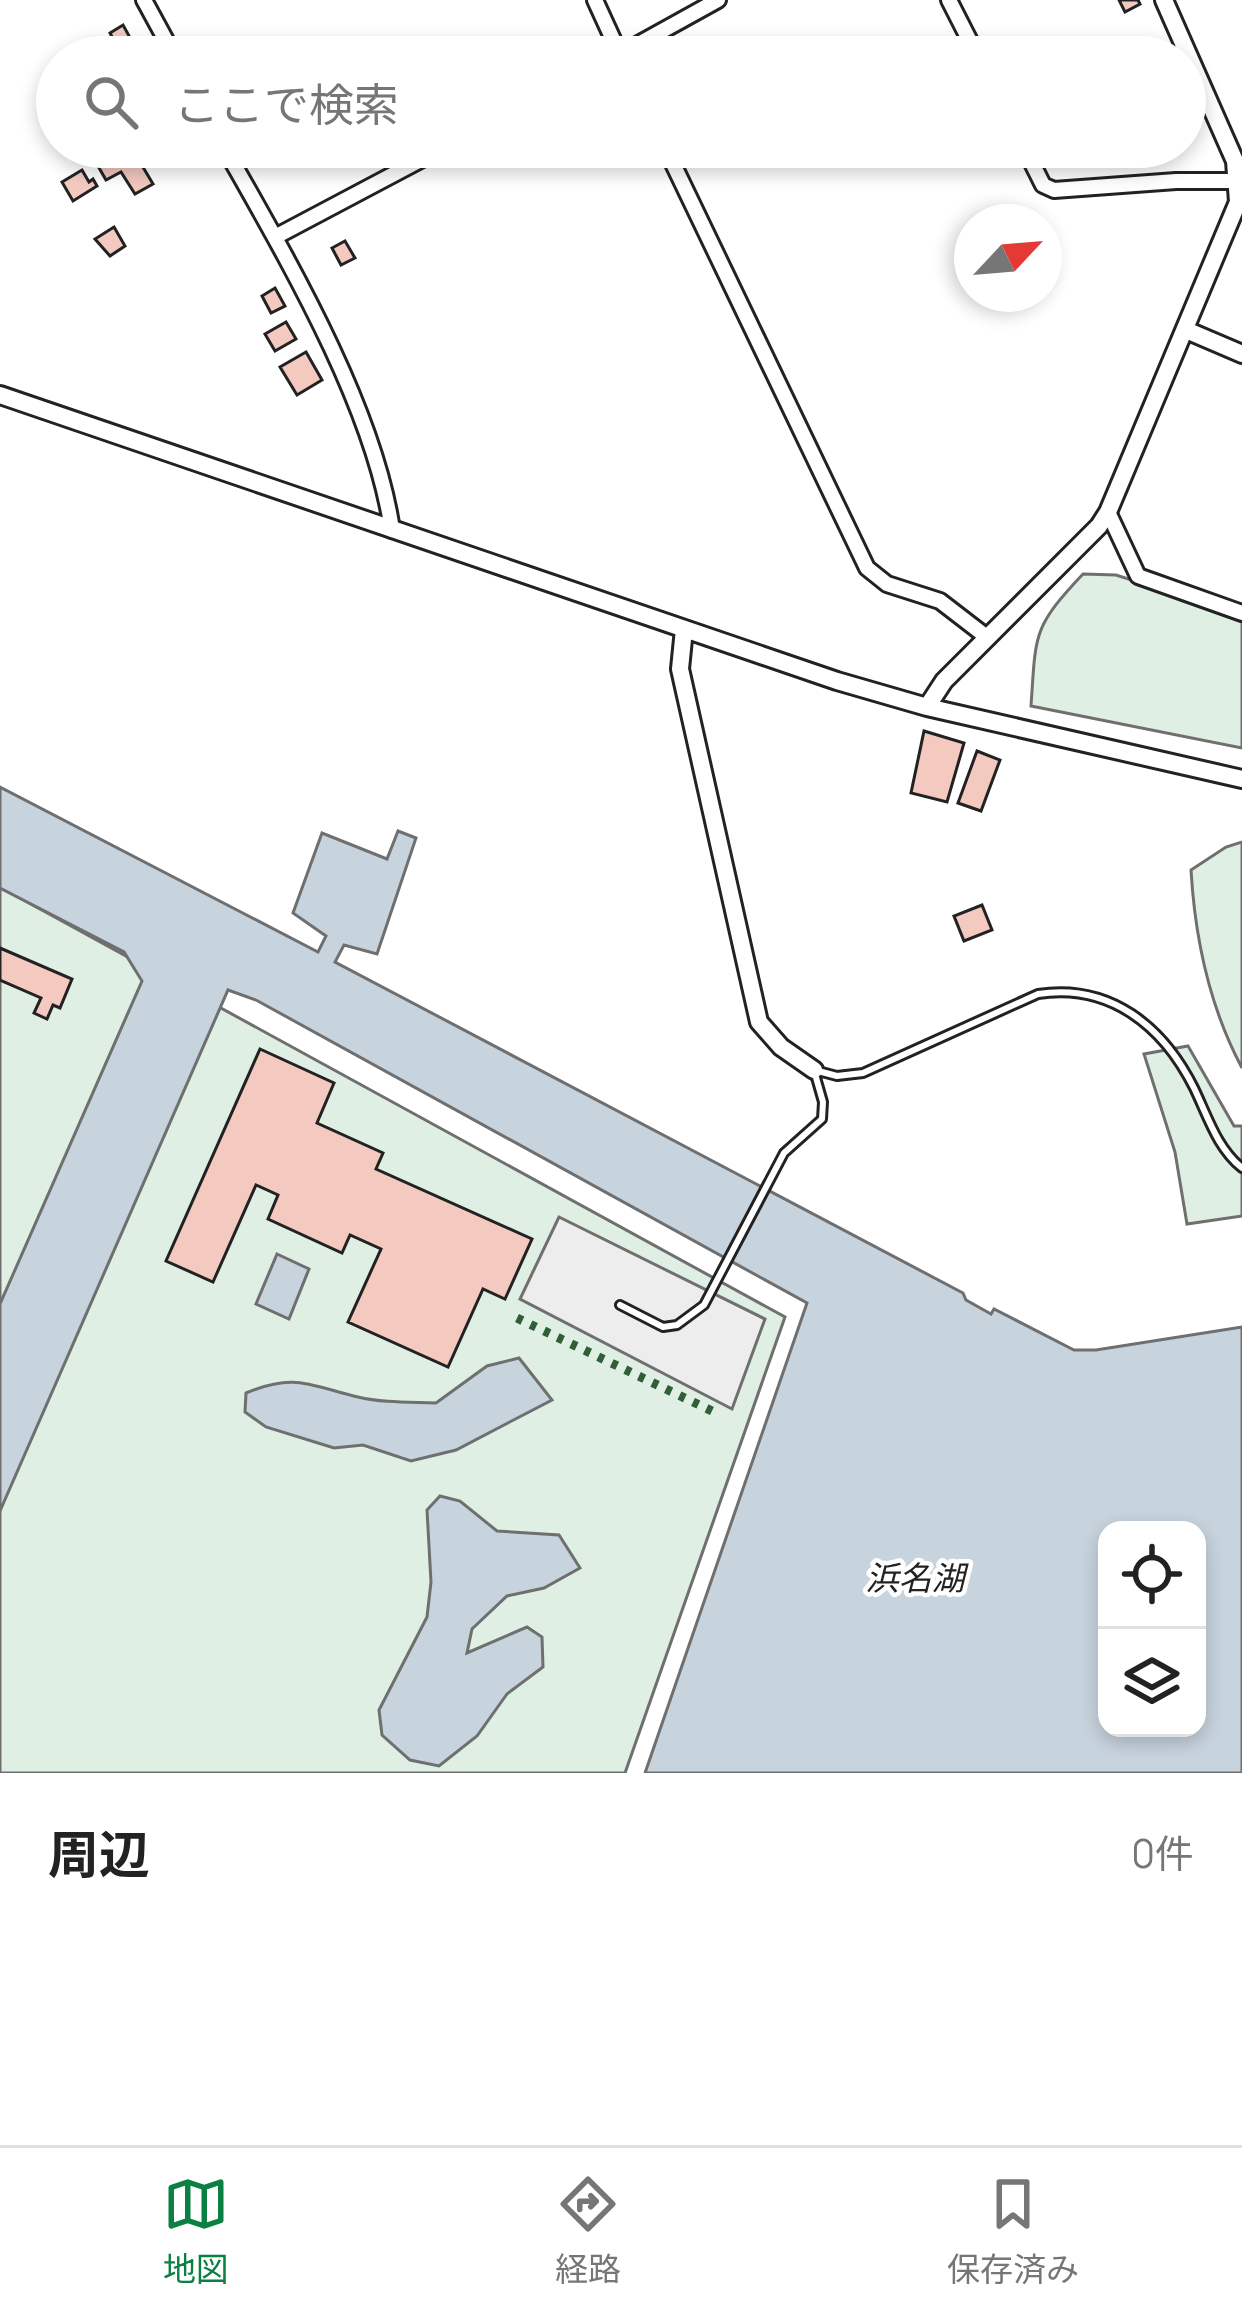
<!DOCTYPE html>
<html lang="ja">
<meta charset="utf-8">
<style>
body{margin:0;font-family:Manrope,"Noto Sans JP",sans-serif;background:#f2f2f2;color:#222}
.controls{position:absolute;right:36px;bottom:36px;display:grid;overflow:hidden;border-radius:24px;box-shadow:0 6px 18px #0003}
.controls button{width:108px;height:108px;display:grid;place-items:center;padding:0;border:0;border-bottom:3px solid #e0e0e0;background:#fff;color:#222;font:60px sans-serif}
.compass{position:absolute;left:954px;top:204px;width:108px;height:108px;border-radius:50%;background:#fff;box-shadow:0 6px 18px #0003;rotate:64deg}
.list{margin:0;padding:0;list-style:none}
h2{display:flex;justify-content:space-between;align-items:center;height:156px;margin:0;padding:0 48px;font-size:51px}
h2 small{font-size:39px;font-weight:400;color:#767676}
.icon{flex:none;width:66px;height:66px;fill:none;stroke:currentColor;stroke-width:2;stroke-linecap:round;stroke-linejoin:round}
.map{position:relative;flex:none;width:1242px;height:1773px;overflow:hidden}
.search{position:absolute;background:#fff;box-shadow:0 6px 18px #0003;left:36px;right:36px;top:36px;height:132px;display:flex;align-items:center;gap:30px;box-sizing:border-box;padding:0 42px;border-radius:66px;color:#767676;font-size:45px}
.sheet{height:372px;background:#fff}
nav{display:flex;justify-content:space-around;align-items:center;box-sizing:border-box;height:168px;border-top:3px solid #e0e0e0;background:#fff;font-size:33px;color:#767676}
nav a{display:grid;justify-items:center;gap:6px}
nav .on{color:#0b8043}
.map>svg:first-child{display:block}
.green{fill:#e0efe3;stroke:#6f6f6f;stroke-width:3}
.parking{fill:#ededed;stroke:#6f6f6f;stroke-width:3}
.water{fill:#c7d3dd;stroke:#6f6f6f;stroke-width:3;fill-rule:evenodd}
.building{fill:#f3c9c0;stroke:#222;stroke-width:3}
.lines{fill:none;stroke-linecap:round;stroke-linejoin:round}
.service-casing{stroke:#222;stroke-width:12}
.minor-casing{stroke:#222;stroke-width:20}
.tertiary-casing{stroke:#222;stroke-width:22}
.service{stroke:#fff;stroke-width:6}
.minor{stroke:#fff;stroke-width:14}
.tertiary{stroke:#fff;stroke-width:16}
.hedge{stroke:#2f5e38;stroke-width:9;stroke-dasharray:6 9;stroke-linecap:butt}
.labels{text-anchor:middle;stroke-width:9;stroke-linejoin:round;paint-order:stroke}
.water-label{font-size:33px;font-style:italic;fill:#222;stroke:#fff}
</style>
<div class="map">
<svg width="1242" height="1773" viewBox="0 0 1242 1773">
<rect width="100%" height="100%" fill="#fff"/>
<path class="green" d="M1083,574L1116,575L1242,615V748L1031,706C1036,634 1032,628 1083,574Z
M1242,842V1068C1209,1006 1195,939 1191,870L1226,847Z
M0,887L785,1317L625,1773H0Z
M1188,1046L1234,1126H1242V1216L1187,1224L1175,1152L1144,1054Z"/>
<path class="parking" d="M559,1217L765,1319L732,1409L520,1299Z"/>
<path class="water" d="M0,787L318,952L326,936L293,913L322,833L387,859L398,831L416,838L377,954L344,945L335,962L963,1293L966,1300L991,1314L994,1309L1074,1350H1096L1242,1327V1773H645L807,1303L256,1000L228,990L0,1511V1304L142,981L124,952L0,888ZM1107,1530H1197V1728H1107Z
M277,1254L309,1269L289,1319L256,1304Z
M519,1358L552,1400L456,1450L411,1461L363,1445L334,1448L266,1427L245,1412L246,1393C295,1372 311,1386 358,1397C383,1403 410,1402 436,1403L487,1366Z
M440,1496L460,1501L497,1531L559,1535L580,1568L544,1588L507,1596L472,1629L467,1653L527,1627L542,1637L543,1667L507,1694L477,1736L439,1766L410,1760L382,1735L379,1710L427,1617L431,1582L427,1510Z"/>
<path class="building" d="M1119,0H1138L1140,4L1125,12Z
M123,25L133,43L119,50L110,33Z
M116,147H131L153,184L135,194L121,172L106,180L94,159Z
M82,170L89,182L93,179L97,186L73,201L62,182Z
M114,227L125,246L110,256L95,239Z
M345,241L355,258L341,265L332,248Z
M275,288L285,306L271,313L262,296Z
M286,322L296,339L275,351L265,334Z
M306,352L322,380L297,395L280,367Z
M924,731L964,743L947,802L911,793Z
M977,751L1000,760L981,811L958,803Z
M982,905L992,930L964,941L954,916Z
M0,948L72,979L60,1008L53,1005L47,1019L34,1013L41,998L0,980Z
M260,1049L334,1083L317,1123L383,1153L376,1169L532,1239L505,1299L483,1289L448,1367L348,1322L381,1249L350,1235L342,1253L268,1219L278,1195L256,1185L213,1282L166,1261Z"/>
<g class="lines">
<defs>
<path id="service" d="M818,1071L837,1076L863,1073L1038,994C1110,983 1163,1026 1194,1088C1208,1117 1217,1148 1242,1168
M620,1305L663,1327L677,1325L704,1305L784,1153L822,1119L823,1102L815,1074"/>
<path id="minor" d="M144,0L175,57
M595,0L621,57
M949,0L978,57
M615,57L718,0
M224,147C286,257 374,405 392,530
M665,147L867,568L887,584L940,601L988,638
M1024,147L1043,185L1054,190L1176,181H1239
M275,237L445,147
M1108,512L1138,576L1242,613"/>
<path id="tertiary" d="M1186,330L1242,354
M0,395L837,681L927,707L1242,779
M684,629L680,669L759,1022L781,1047L814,1070
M927,707L944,681L1099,526L1108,512L1238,202L1235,161L1164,0"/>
</defs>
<use href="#service" class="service-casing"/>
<use href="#minor" class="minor-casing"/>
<use href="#tertiary" class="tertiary-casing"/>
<use href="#service" class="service"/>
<use href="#minor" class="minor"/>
<use href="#tertiary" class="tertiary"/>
<path class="hedge" d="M517,1318L714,1412"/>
</g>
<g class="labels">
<g class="water-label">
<text x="915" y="1590">浜名湖</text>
</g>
</g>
</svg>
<div class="controls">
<button><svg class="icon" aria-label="locate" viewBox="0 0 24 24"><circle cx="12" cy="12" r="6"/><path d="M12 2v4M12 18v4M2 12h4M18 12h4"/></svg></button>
<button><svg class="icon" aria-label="layers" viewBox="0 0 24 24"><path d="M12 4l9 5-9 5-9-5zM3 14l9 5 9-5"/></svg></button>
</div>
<svg class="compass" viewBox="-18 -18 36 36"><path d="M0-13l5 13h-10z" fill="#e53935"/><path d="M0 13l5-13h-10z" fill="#767676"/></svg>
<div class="search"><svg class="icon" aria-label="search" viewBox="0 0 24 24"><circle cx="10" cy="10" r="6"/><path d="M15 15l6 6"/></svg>ここで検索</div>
</div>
<section class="sheet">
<h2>周辺<small>0件</small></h2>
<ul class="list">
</ul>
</section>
<nav>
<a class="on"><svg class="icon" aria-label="map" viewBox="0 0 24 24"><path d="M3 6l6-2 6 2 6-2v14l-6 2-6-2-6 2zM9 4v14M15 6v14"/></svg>地図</a>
<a><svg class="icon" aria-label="directions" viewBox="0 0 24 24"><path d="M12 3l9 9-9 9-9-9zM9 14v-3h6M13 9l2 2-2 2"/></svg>経路</a>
<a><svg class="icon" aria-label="saved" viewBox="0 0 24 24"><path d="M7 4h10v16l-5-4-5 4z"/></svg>保存済み</a>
</nav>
